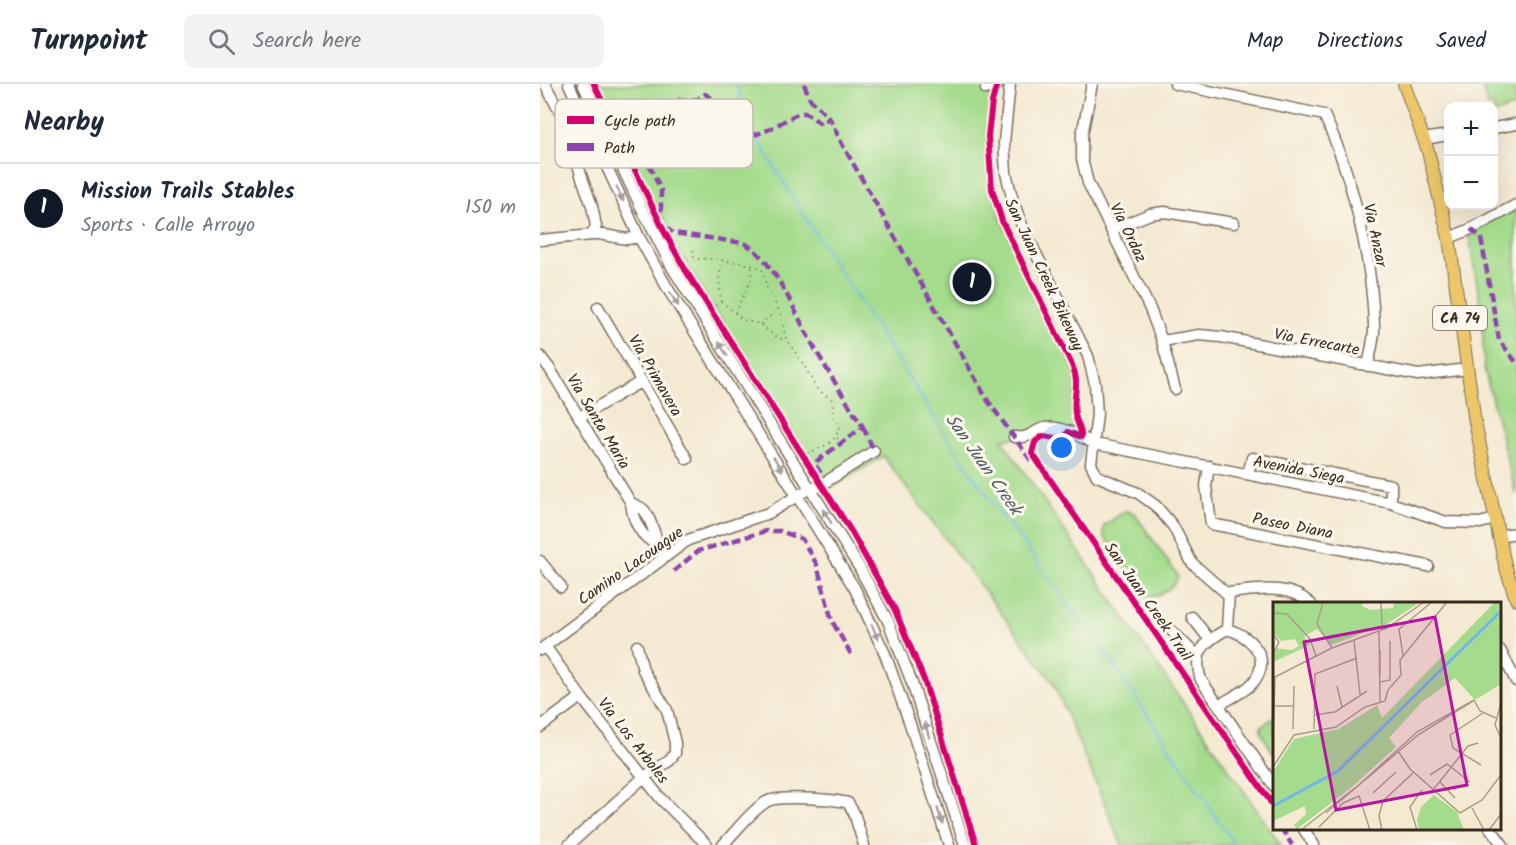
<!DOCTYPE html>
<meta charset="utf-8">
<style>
body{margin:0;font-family:Kalam,sans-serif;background:#f2f2f3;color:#1f2937}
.controls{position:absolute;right:18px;top:18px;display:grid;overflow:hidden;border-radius:12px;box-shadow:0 6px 24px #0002}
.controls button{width:54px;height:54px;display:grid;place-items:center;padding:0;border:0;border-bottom:2px solid #e0e1e3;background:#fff;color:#1f2937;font:30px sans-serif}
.you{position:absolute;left:522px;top:364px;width:21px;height:21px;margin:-15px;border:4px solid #fff;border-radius:50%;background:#1a73e8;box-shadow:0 0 0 9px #1a73e833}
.badge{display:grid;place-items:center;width:39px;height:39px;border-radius:50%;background:#111827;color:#fff;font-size:20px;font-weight:700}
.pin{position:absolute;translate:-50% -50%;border:3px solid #fff;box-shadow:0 2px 6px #0006}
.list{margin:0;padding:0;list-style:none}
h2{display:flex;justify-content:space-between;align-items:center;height:78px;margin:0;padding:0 24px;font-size:26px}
h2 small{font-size:20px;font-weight:400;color:#747a83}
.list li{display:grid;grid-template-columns:39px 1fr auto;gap:18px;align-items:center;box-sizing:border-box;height:90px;padding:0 24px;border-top:2px solid #e0e1e3}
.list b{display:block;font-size:22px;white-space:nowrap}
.list p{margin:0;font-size:20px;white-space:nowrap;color:#747a83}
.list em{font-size:20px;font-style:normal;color:#747a83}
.icon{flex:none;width:33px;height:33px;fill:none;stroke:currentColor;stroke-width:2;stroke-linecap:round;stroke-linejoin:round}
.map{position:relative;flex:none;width:976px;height:761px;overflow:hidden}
header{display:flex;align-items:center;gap:36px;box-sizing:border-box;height:84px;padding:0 30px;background:#fff;border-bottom:2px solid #e0e1e3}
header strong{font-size:28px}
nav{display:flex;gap:33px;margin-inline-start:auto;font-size:21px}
.search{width:420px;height:54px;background:#f2f2f3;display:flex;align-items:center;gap:15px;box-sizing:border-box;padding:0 21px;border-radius:12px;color:#747a83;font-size:22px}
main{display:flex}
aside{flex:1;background:#fff}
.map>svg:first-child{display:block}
.green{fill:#a4db8c;stroke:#708255;stroke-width:1.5}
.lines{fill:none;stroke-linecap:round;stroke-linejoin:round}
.stream{stroke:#71b6e8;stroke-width:2}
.minor-casing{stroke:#7c6d5d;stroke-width:13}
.major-casing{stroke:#7c6d5d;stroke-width:14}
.path{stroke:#7c6d5d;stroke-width:1.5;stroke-dasharray:1.5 4.5;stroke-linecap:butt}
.minor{stroke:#fff;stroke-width:10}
.major{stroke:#ecc669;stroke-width:12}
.quiet{stroke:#8e44ad;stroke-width:4.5;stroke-dasharray:9 4.5;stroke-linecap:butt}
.cycleway-casing{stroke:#fbf7ec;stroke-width:10}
.cycleway{stroke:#d6006c;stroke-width:6}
.oneway{fill:#a79f9a}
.labels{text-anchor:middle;stroke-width:6;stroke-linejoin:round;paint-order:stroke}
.shield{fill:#fbf7ec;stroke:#75685c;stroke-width:1.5}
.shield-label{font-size:15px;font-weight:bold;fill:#3b2a1e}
.street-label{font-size:16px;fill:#3b2a1e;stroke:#fbf7ec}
.water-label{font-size:18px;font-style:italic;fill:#4e5b65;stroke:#fbf7ec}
.inset-river{fill:none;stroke:#71b6e8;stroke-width:3}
.inset-road{fill:none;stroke:#aa9d89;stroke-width:1.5}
.view{fill:#b5179e;fill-opacity:0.15;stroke:#b5179e;stroke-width:3}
.inset-edge{fill:none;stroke:#3b2a1e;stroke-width:3}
.key{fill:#fbf7ec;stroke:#c1baae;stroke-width:1.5}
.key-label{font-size:16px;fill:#3b2a1e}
</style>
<header>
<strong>Turnpoint</strong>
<div class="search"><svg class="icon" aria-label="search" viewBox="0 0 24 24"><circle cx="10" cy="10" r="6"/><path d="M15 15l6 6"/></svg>Search here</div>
<nav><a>Map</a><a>Directions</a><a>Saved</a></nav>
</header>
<main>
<aside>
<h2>Nearby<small></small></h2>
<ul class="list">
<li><span class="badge">1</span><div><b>Mission Trails Stables</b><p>Sports · Calle Arroyo</p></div><em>150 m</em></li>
</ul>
</aside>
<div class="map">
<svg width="976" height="761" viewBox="0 0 976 761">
<rect width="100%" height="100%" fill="#fbf7ec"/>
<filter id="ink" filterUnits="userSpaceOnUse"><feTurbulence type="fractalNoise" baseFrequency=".0167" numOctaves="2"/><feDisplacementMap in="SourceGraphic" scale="12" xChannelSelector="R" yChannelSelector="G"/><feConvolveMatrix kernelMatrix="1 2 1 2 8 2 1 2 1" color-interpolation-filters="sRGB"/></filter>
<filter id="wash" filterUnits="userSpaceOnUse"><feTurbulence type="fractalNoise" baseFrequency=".008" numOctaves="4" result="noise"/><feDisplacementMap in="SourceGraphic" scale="24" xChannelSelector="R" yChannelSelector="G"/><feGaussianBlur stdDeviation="1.35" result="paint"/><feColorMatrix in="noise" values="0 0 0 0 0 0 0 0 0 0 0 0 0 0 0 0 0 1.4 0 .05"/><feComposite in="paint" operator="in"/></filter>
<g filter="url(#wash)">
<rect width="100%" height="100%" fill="#f4e9d1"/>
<path class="green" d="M56,0H264L265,3V0H456L448,52L452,105L462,137L535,286C540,302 531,319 536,335C539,343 542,344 541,353L516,344L462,356L741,761H582L513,598L343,372L288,406L172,222L131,153L130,144L111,114Z
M941,0H976V22L954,30V22H948Z
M976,122V411L944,284L942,229L928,148Z
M585,427L594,429L638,492C636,503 617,515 606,513L563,450L564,442Z
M734,633V671L721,648V643Z"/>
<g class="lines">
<path class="stream" d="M196,0L215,51L264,132L431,389L578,587L695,761"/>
</g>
</g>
<g filter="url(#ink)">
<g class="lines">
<defs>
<path id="minor" d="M29,0L99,153L128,205L315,505L345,570L369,637L409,761
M43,0L101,123L132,183L319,483L348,537L371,596L425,761
M470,0L464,58L466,89L473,117L483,144L548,272L555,300L557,330L551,380L557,392L598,409L616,422L633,442L652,479L686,509C715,507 748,498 771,520
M552,0L542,51V75L548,99L610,225L622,257L635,305
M635,0L784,31C812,90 832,176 834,241C835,254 830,269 828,282
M446,5L458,0
M954,44L976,40
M884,55L908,51
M571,146L610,130L624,128L694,139
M53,149L87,155L99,153
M909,154L931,145L976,121
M0,156L52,151L56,142L52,122L40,88L30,47L5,0
M58,223L147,375
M622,257L659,251L681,253L878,291L927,285
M0,272L10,285L91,419C95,421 101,423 104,426C114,439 115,458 124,473
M40,333L102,297
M474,353C491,355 491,347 505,344C521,341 541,353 555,360L851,419L906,438L940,439L955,435
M669,382L666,402L671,440L888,482
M708,390L712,374L851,401V419
M91,419C93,437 100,452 116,460
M958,452L976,449
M0,477L21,503
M689,509L687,545C664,558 652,568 661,596L734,702
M652,533L669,555
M630,545L652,567L659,570
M5,562L41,613L121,715L167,761
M0,566L148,456L229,429L270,404L278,403L334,367
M960,566L976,597
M679,621C690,614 710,606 717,593C730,570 708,551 687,545
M0,643L41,613
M763,744L774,761
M950,744L963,761
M29,761L104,693L129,677L135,669V659L127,626L103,586L97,562
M183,761C196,747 210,728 226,718C236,711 295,715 308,719L314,729L324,761"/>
<path id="major" d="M864,0L888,67L909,154L935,338L965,481L976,515"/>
</defs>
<use href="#minor" class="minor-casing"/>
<use href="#major" class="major-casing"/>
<path class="path" d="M153,166L154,174C161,176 167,174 174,175C189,178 208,178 222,185L227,204L240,228L246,255L264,281L276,304L292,316L294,333L299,341C297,363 279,362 263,372
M181,217L203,236L220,240L239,255H245
M171,226L181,217L179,195L182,178
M195,229L211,196L212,181
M220,240L238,226
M297,354L301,358"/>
<use href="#minor" class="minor"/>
<use href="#major" class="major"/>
<path class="quiet" d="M264,0L270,15L290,35L302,60L448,317L492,378
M931,145L941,154L959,256L976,278
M323,343L334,367
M281,389L275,381L277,377L323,343C305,315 287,286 270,256C255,228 233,174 204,159L133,149L121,140V106L100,61L99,54L104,40L123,29L139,16L158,15L165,10C182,17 184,45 203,50C224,56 251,28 264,29C269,30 275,35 279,39L290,35
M134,487L158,467L226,447H240L262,455L277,481L292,537L312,572
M741,744L752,761"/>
<defs>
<path id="cycleway" d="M54,0L125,149L146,187L311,447L355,526L384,596L436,761
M457,0L452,18L448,52L452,105L462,137L532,281C541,300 532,311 535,330C536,339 542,343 541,353L528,348L525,354L521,355L503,352L495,358L492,369L734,723"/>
</defs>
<use href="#cycleway" class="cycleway-casing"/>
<use href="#cycleway" class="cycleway"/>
</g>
<defs><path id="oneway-solid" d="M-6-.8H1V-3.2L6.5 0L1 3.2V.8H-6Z" transform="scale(1.5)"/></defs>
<g class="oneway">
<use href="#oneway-solid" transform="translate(80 110) rotate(66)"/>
<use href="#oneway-solid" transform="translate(134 215) rotate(58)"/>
<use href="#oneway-solid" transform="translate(183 265) rotate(-122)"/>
<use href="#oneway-solid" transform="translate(238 380) rotate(58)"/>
<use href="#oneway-solid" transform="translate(287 432) rotate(-122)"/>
<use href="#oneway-solid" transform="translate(335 548) rotate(67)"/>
<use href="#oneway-solid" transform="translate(387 646) rotate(-107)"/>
<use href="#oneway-solid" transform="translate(400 732) rotate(72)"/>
</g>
</g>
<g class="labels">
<rect class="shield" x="893" y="222" width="54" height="24" rx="4.5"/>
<g class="shield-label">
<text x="920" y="239">CA 74</text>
</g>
<g class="street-label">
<text transform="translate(589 148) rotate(64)" y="6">Via Ordaz</text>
<text transform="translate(836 151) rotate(78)" y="6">Via Anzar</text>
<text transform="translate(505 190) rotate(65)" y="6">San Juan Creek Bikeway</text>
<text transform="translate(777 257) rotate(11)" y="6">Via Errecarte</text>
<text transform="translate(116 291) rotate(60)" y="6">Via Primavera</text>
<text transform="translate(59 337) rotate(59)" y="6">Via Santa Maria</text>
<text transform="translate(759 385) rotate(11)" y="6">Avenida Siega</text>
<text transform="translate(753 441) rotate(11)" y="6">Paseo Diana</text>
<text transform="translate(90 481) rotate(-35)" y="6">Camino Lacouague</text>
<text transform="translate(609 517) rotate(55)" y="6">San Juan Creek Trail</text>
<text transform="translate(94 656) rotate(52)" y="6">Via Los Arboles</text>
</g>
<g class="water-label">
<text transform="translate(444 380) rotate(55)" y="6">San Juan Creek</text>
</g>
</g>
<g transform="translate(733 518)">
<rect width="228" height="228" fill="#f4e9d1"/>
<path d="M0,0H90L89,4L97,8L120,6L121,0H147L114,22L58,43L44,27L31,34L37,43L0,60V46L19,48L26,44L22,37L8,39L0,30ZM222,0H228V82L202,98L182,76L149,100L116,136L123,145L79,185L24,227L21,223L33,212L32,204L0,219V170L21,137L66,127L104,103L109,116ZM161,193L184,210L191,228H146L144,218L148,205Z" fill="#a4db8c"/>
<path class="inset-river" d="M0,204L65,169L228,9"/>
<path class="inset-road" d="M50,0L44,22L59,46M108,0L109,28M0,11L14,12L37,37L43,54M106,29L107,100M0,32L6,40L0,52M81,39L87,92M130,54L126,27L159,0M107,73V48M0,76L59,46L114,26L151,0M107,80L117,78V39M64,84L69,105M201,98L207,109L223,116M228,101L222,123L228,136M2,104H21M42,113L62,110L94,89M20,127L21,84M41,127L42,72L84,56M0,141L2,75M125,149L137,167L187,211L209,198L228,173M208,163L180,146L177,133L210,111M0,165L21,133L63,125L92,105L112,99L115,88L128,73L127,58L174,0M157,173L174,162L197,180M167,180L182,196M160,188L195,144L205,141M100,191L123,170M199,206L211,228M53,211L145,133L200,99M46,225L70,201L86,194L97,228M28,228L87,182L144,130L201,98M109,228L106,214L110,199L140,171M144,228L137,205L149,188M216,228L228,212"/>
<path class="view" d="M162,15L194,183L63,208L31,40Z"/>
<rect width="228" height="228" class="inset-edge"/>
</g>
<rect x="15" y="15" width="198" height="69" rx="9" class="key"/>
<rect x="27" y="32" width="27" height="8" fill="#d6006c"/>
<rect x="27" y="59" width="27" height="8" fill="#8e44ad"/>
<g class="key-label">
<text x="64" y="42">Cycle path</text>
<text x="64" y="69">Path</text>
</g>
</svg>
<div class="controls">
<button>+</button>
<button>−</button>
</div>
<div class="you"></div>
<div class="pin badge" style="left:432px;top:198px">1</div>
</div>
</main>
